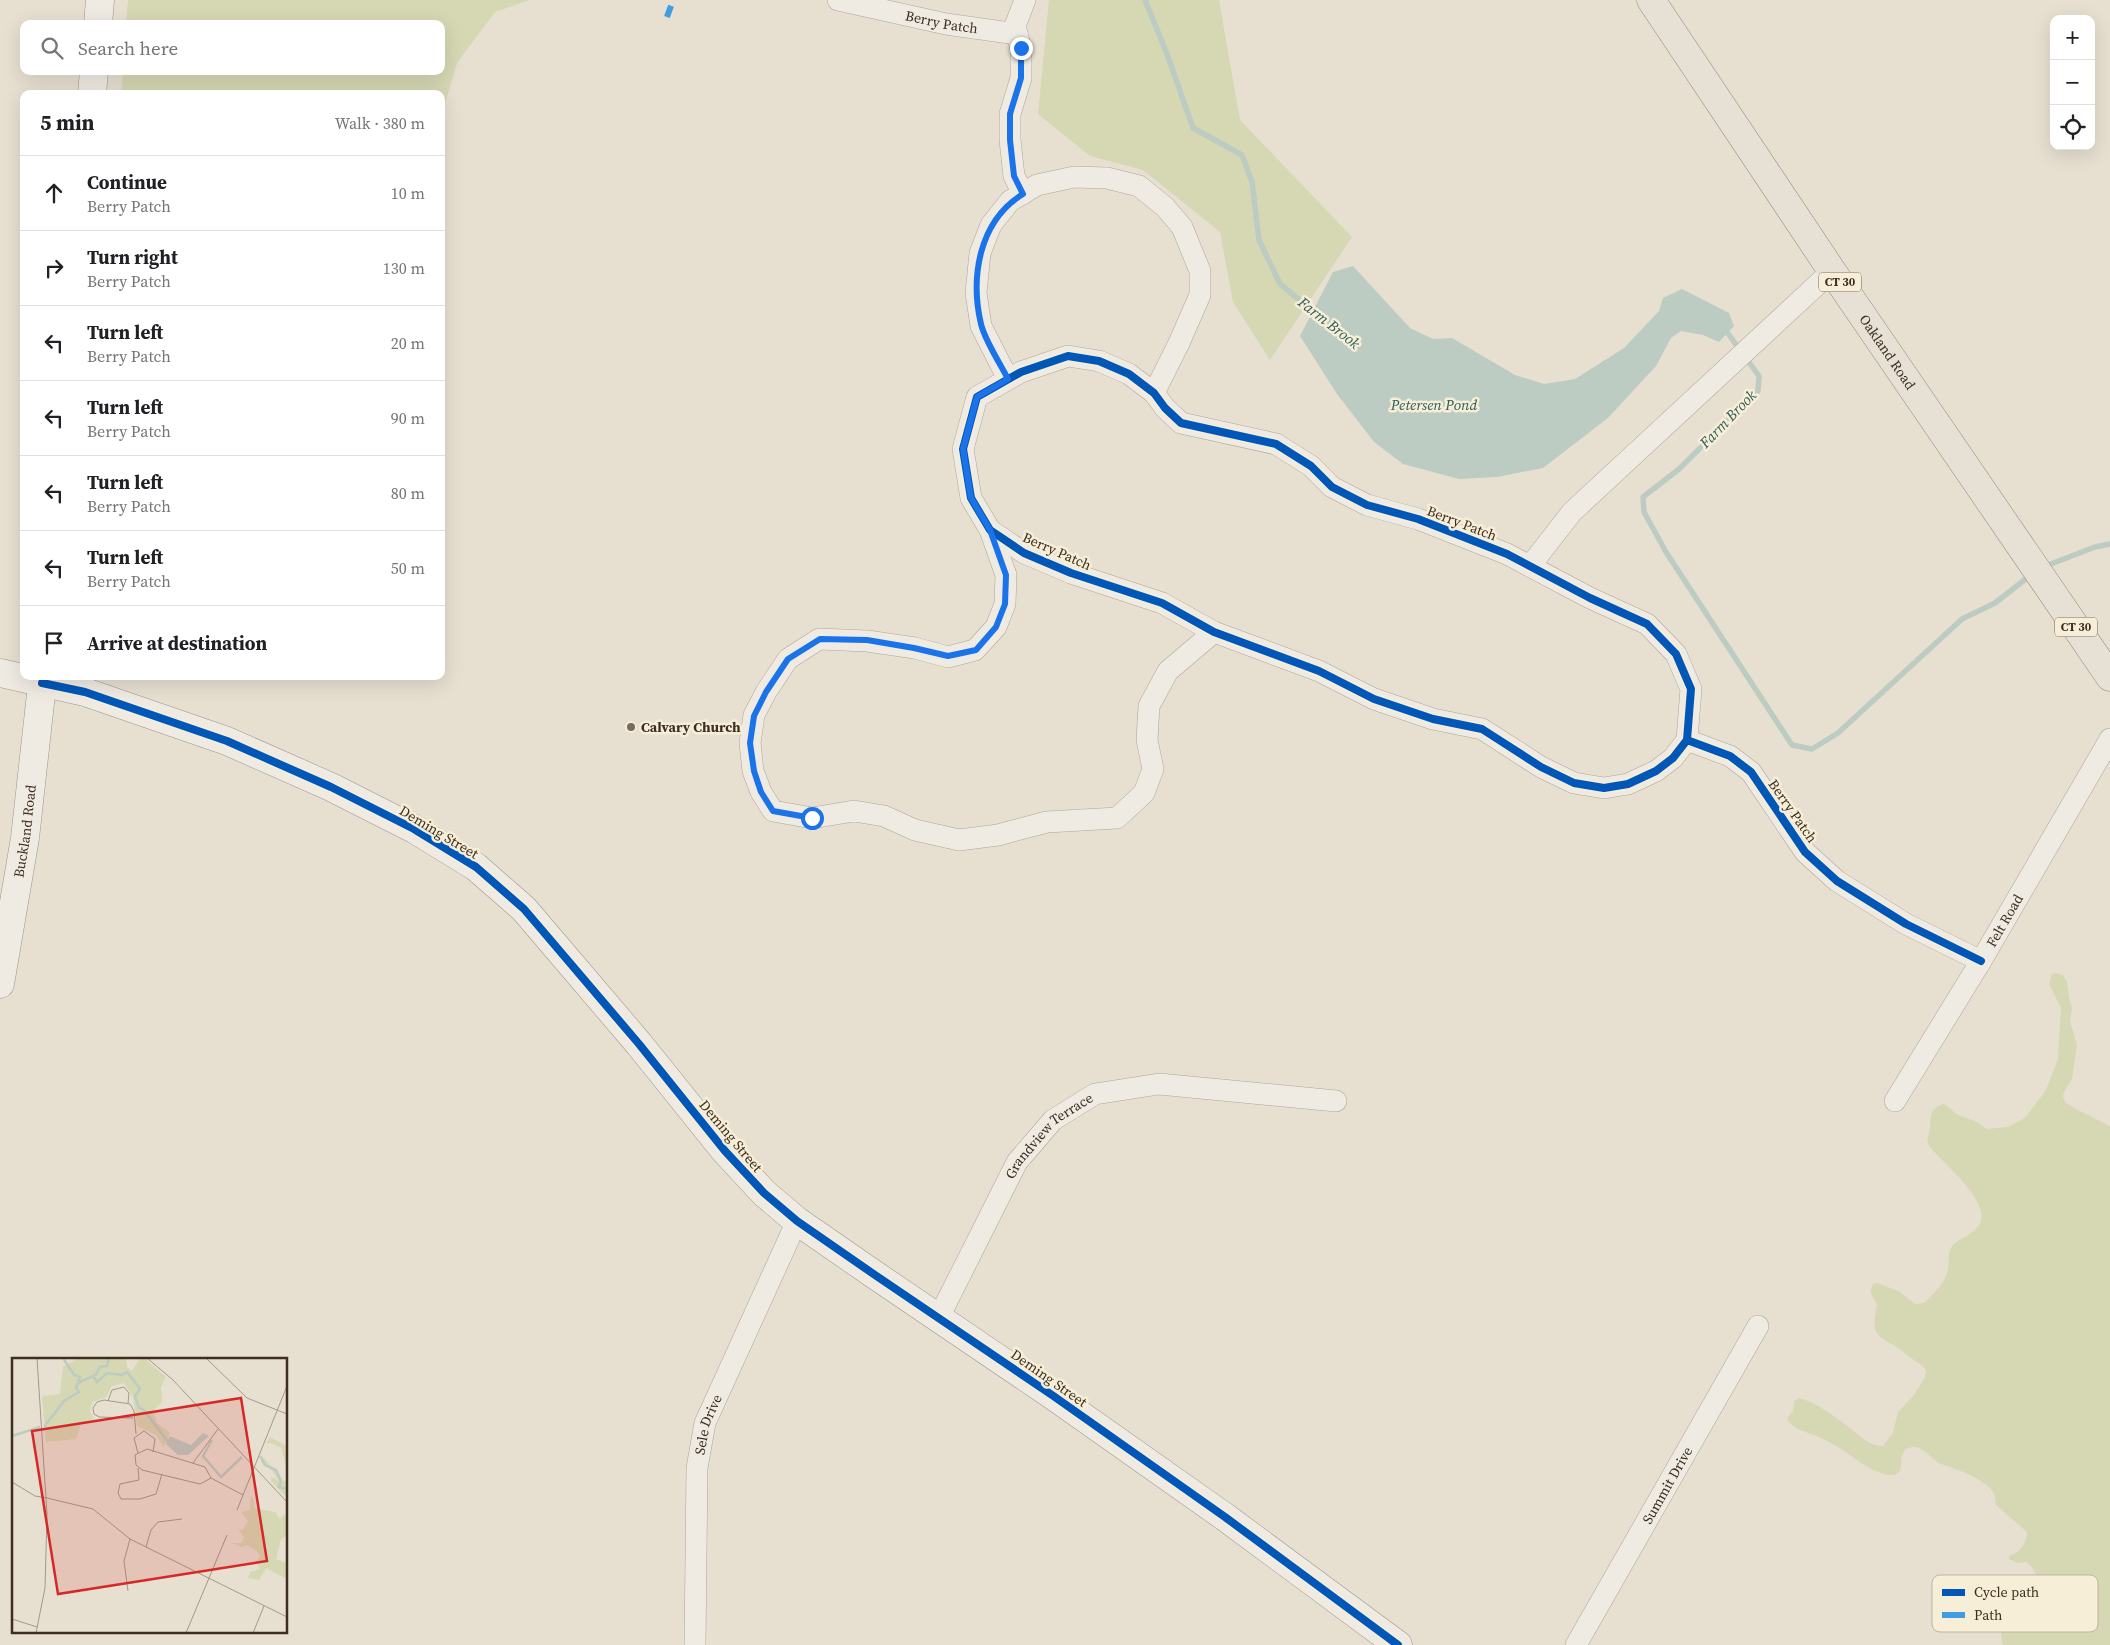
<!DOCTYPE html>
<meta charset="utf-8">
<style>
body{margin:0;font-family:"Source Serif 4",serif;background:#f6f6f6;color:#202124}
.controls{position:absolute;right:15px;top:15px;display:grid;overflow:hidden;border-radius:10px;box-shadow:0 5px 20px #0002}
.controls button{width:45px;height:45px;display:grid;place-items:center;padding:0;border:0;border-bottom:1px solid #e0e0e0;background:#fff;color:#202124;font:25px sans-serif}
.stop{position:absolute;width:15px;height:15px;margin:-11px;border:4px solid #1a73e8;border-radius:50%;background:#fff}
.stop.end{background:#1a73e8;border-color:#fff;box-shadow:0 1px 5px #0008}
.list{margin:0;padding:0;list-style:none}
h2{display:flex;justify-content:space-between;align-items:center;height:65px;margin:0;padding:0 20px;font-size:21px}
h2 small{font-size:16px;font-weight:400;color:#757577}
.list li{display:grid;grid-template-columns:32px 1fr auto;gap:15px;align-items:center;box-sizing:border-box;height:75px;padding:0 20px;border-top:1px solid #e0e0e0}
.list b{display:block;font-size:19px;white-space:nowrap}
.list p{margin:0;font-size:16px;white-space:nowrap;color:#757577}
.list em{font-size:16px;font-style:normal;color:#757577}
.icon{flex:none;width:28px;height:28px;fill:none;stroke:currentColor;stroke-width:2;stroke-linecap:round;stroke-linejoin:round}
.map{position:relative;flex:none;width:2110px;height:1645px;overflow:hidden}
.search{position:absolute;background:#fff;box-shadow:0 5px 20px #0002;left:20px;top:20px;width:425px;height:55px;display:flex;align-items:center;gap:12px;box-sizing:border-box;padding:0 18px;border-radius:10px;color:#757577;font-size:19px}
.panel{position:absolute;background:#fff;box-shadow:0 5px 20px #0002;left:20px;top:90px;width:425px;height:590px;border-radius:10px}
.map>svg:first-child{display:block}
.green{fill:#d6d7b3}
.water{fill:#bcccc2}
.lines{fill:none;stroke-linecap:round;stroke-linejoin:round}
.stream{stroke:#bcccc2;stroke-width:5.5}
.street-casing{stroke:#ada599;stroke-width:22}
.secondary-casing{stroke:#9c958a;stroke-width:29}
.primary-casing{stroke:#928b80;stroke-width:29}
.street{stroke:#efebe3;stroke-width:21}
.secondary{stroke:#efebe3;stroke-width:28}
.primary{stroke:#e6e1d4;stroke-width:28}
.quiet{stroke:#3f9de0;stroke-width:6;stroke-dasharray:12 6;stroke-linecap:butt}
.cycleway-casing{stroke:#f7eed8;stroke-width:11}
.cycleway{stroke:#0057b8;stroke-width:8}
.route{stroke:#1a73e8;stroke-width:6}
.poi-dot{fill:#786c5e;stroke:#f7eed8;stroke-width:2}
.labels{text-anchor:middle;stroke-width:5;stroke-linejoin:round;paint-order:stroke}
.shield{fill:#f7eed8;stroke:#756857;stroke-width:1}
.shield-label{font-size:12px;font-weight:bold;fill:#3d2e20}
.street-label{font-size:14px;fill:#3d2e20;stroke:#f7eed8}
.poi-label{font-size:14px;font-weight:bold;fill:#3d2e20;stroke:#f7eed8;text-anchor:start}
.water-label{font-size:15px;font-style:italic;fill:#2f5d5a;stroke:#f7eed8}
.inset-river{fill:none;stroke:#bcccc2;stroke-width:2.5}
.inset-road{fill:none;stroke:#a3998a;stroke-width:1}
.view{fill:#d62828;fill-opacity:0.15;stroke:#d62828;stroke-width:2.5}
.inset-edge{fill:none;stroke:#3d2e20;stroke-width:2.5}
.key{fill:#f7eed8;stroke:#bfb4a1;stroke-width:1}
.key-label{font-size:14px;fill:#3d2e20}
</style>
<div class="map">
<svg width="2110" height="1645" viewBox="0 0 2110 1645">
<rect width="100%" height="100%" fill="#e7e0d1"/>
<path class="green" d="M128,0H529L495,12L457,63L441,118V94H121L123,71H441V24H126Z
M1049,0H1219L1240,120L1352,237L1270,360L1233,302L1220,232L1143,170L1090,156L1038,114Z
M2055,973L2063,975L2067,982L2069,998L2072,1008L2070,1021L2077,1045L2072,1079L2064,1092L2063,1097L2066,1103L2074,1108L2110,1126V1645H2003C2001,1635 1999,1626 2006,1618L2020,1621L2028,1620L2043,1594C2041,1582 2036,1571 2027,1562L2017,1563L2009,1559V1556C2020,1553 2027,1543 2027,1532L1996,1505C1995,1501 1996,1497 1994,1494C1987,1479 1956,1469 1941,1464C1930,1460 1923,1443 1909,1448C1894,1452 1910,1476 1890,1475C1870,1473 1852,1455 1836,1446C1828,1441 1817,1436 1808,1433C1800,1429 1791,1428 1787,1418L1793,1411L1794,1401L1799,1398C1815,1402 1833,1415 1846,1425C1858,1433 1867,1446 1883,1446L1893,1433L1898,1412L1914,1395L1925,1377L1926,1371L1923,1366C1915,1361 1908,1356 1901,1350C1877,1334 1870,1337 1877,1305C1873,1295 1867,1293 1874,1283H1878L1900,1292L1915,1304L1924,1303C1932,1295 1944,1284 1947,1273C1950,1265 1947,1257 1950,1250C1955,1238 1972,1237 1979,1225C1993,1201 1940,1162 1928,1144C1926,1137 1930,1134 1930,1128C1931,1117 1930,1107 1944,1104L1958,1115L1975,1121L1987,1129L2008,1127L2025,1118L2046,1090L2058,1059L2061,1008L2049,984L2052,974Z"/>
<path class="water" d="M1353,266L1410,328L1433,339L1452,338L1515,375L1544,384L1575,379L1624,348L1659,311L1663,298L1682,289L1729,313L1734,326L1719,342L1703,335L1681,331L1671,338L1656,366L1608,418L1543,468L1497,477L1459,479L1403,464L1374,442L1337,394L1300,336L1333,272Z"/>
<g class="lines">
<path class="stream" d="M1145,0L1167,54L1193,128L1242,155L1252,182L1259,240L1280,284L1319,316
M1724,328L1759,376L1758,391L1679,469L1643,497L1644,512L1666,552L1792,745L1812,749L1838,733L1962,619L1995,603L2032,574
M2043,567L2095,547L2110,544"/>
<defs>
<g id="street">
<path id="s1" d="M838,0L946,24L1017,34"/>
<path d="M1023,194L1014,176L1010,140V114L1021,78V49L1015,26L1025,0"/>
<path d="M1008,379L981,326L976,293L980,253L991,225L1010,201L1037,185L1074,177L1107,178L1139,186L1165,207L1182,227L1200,271V295L1179,343L1154,393"/>
<path d="M990,530L1006,575L1005,604L996,627L975,650L948,657L915,648L867,641L819,639L788,659L766,692L754,715L750,743L753,771L761,792L773,811L812,818L854,811L884,816L915,830L959,840L998,835L1047,822L1117,818L1144,793L1153,769L1147,740L1149,706L1168,671L1214,632"/>
<path d="M1530,566L1572,512L1832,271"/>
<path d="M1687,740L1673,758L1656,771L1628,784L1604,788L1574,783L1541,767L1482,729L1433,719L1374,699L1319,671L1214,632L1162,603L1071,573L1024,553L990,530L971,498L963,449L977,397L1021,372L1068,356L1099,361L1129,374L1154,393L1165,408L1181,423L1276,444L1311,466L1332,487L1367,505L1418,519L1507,554L1590,598L1647,624L1676,654L1691,689L1687,740L1730,756L1751,772L1805,852L1837,881L1906,924L1981,961"/>
<path id="s2" d="M1895,1101L1981,961L2110,739"/>
<path id="s3" d="M939,1317L1017,1162L1053,1120L1095,1094L1159,1084L1336,1101"/>
<path id="s4" d="M695,1645L697,1468L705,1423L797,1221"/>
<path id="s5" d="M1576,1645L1758,1326"/>
</g>
<g id="secondary">
<path d="M98,24L100,0"/>
<path d="M92,94L94,71"/>
<path d="M0,673L85,692L227,741L331,787L414,829L476,867L524,909L639,1044L725,1151L764,1193L797,1221L875,1275L1052,1395L1225,1517L1398,1645"/>
<path id="s6" d="M0,984L25,838L43,676"/>
</g>
<g id="primary">
<path id="s7" d="M1651,0L1832,271L2110,677"/>
</g>
</defs>
<use href="#street" class="street-casing"/>
<use href="#secondary" class="secondary-casing"/>
<use href="#primary" class="primary-casing"/>
<use href="#street" class="street"/>
<use href="#secondary" class="secondary"/>
<use href="#primary" class="primary"/>
<path class="quiet" d="M667,17L673,0"/>
<defs>
<path id="cycleway" d="M42,683L85,692L227,741L331,787L414,829L476,867L524,909L639,1044L725,1151L764,1193L797,1221L875,1275L1052,1395L1225,1517L1398,1645
M1687,740L1673,758L1656,771L1628,784L1604,788L1574,783L1541,767L1482,729L1433,719L1374,699L1319,671L1214,632L1162,603L1071,573L1024,553L990,530L971,498L963,449L977,397L1021,372L1068,356L1099,361L1129,374L1154,393L1165,408L1181,423L1276,444L1311,466L1332,487L1367,505L1418,519L1507,554L1590,598L1647,624L1676,654L1691,689L1687,740L1730,756L1751,772L1805,852L1837,881L1906,924L1981,961"/>
</defs>
<use href="#cycleway" class="cycleway-casing"/>
<use href="#cycleway" class="cycleway"/>
</g>
<g class="lines">
<path class="route" d="M812,818L773,811L761,792L754,771L750,743L754,716L766,692L788,659L820,639L867,640L914,648L948,656L976,650L996,627L1005,604L1006,575L990,530L971,498L963,449L977,397L1008,379C1000,363 985,341 981,324C970,277 979,221 1023,194L1014,176L1010,140V114L1021,78V48"/>
</g>
<circle class="poi-dot" cx="631" cy="727" r="5"/>
<g class="labels">
<g class="shield">
<rect x="1819" y="272.5" width="42" height="19" rx="4"/>
<rect x="2055" y="617.5" width="42" height="19" rx="4"/>
</g>
<g class="shield-label">
<text x="1840" y="286">CT 30</text>
<text x="2076" y="631">CT 30</text>
</g>
<g class="street-label">
<text dy="5" stroke="none"><textPath href="#s1" startOffset="106">Berry Patch</textPath></text>
<text dy="5" stroke="none"><textPath href="#s7" startOffset="424">Oakland Road</textPath></text>
<text transform="translate(1462 523) rotate(21)" y="5">Berry Patch</text>
<text transform="translate(1057 551) rotate(24)" y="5">Berry Patch</text>
<text transform="translate(1793 811) rotate(55)" y="5">Berry Patch</text>
<text dy="5" stroke="none"><textPath href="#s6" startOffset="155">Buckland Road</textPath></text>
<text transform="translate(439 832) rotate(31)" y="5">Deming Street</text>
<text dy="5" stroke="none"><textPath href="#s2" startOffset="211">Felt Road</textPath></text>
<text transform="translate(731 1136) rotate(50)" y="5">Deming Street</text>
<text dy="5" stroke="none"><textPath href="#s3" startOffset="215">Grandview Terrace</textPath></text>
<text transform="translate(1049 1378) rotate(35)" y="5">Deming Street</text>
<text dy="5" stroke="none"><textPath href="#s4" startOffset="222">Sele Drive</textPath></text>
<text dy="5" stroke="none"><textPath href="#s5" startOffset="184">Summit Drive</textPath></text>
</g>
<g class="poi-label">
<text x="641" y="732">Calvary Church</text>
</g>
<g class="water-label">
<text transform="translate(1329 323) rotate(38)" y="5">Farm Brook</text>
<text x="1434" y="410">Petersen Pond</text>
<text transform="translate(1728 419) rotate(-46)" y="5">Farm Brook</text>
</g>
</g>
<g transform="translate(12 1358)">
<rect width="275" height="275" fill="#e7e0d1"/>
<path d="M66,0H114L115,9L120,13L128,0H132L154,19L149,29L150,44L141,53L145,65L158,75L152,89L144,77L125,68L121,39L112,25L100,28L94,39L80,44L78,53L82,61L69,66L64,81L34,84L30,38L48,36L51,9ZM258,79L275,88V110L269,90L259,85L254,86ZM250,98L272,123L275,122V140L259,123V119L267,123L256,107L249,104ZM239,137L242,144V150L263,154L268,161L272,156L275,161V178L269,181L264,201L275,205V221L254,210L247,222L236,220L238,214L248,211L244,203L248,199L245,193L234,187L230,189L219,185H230L232,179L226,171L231,172L236,163L229,154L238,152Z" fill="#d6d7b3"/>
<path d="M191,75L197,78L176,97H166L154,86L158,78L179,87Z" fill="#bcccc2"/>
<path class="inset-river" d="M83,18L88,9L95,8L97,0M66,25L81,18L85,24L95,15L110,17L115,14L128,31L123,38L127,50L132,52L156,84M32,69L52,43L67,34L64,30L68,19L62,17L51,0M0,78L28,69M200,82L191,98L209,119L230,99M248,98L253,107L264,112L269,123L267,129L275,131"/>
<path class="inset-road" d="M135,0L161,22L275,144M194,0L235,40L275,56M96,43L100,32L112,29L117,35L116,45M121,60L87,59L82,56L81,50L85,44L92,42L118,46L122,53L124,76M126,95L122,80L132,73L143,81L141,94M181,105L206,71M126,110L127,122L108,126L106,135L109,141H128L144,136L150,116M199,120L188,126L130,112L124,107L123,97L135,91L193,109L199,120L231,137M0,124L23,138L35,140M35,140L81,151L118,181L275,259M225,152L275,28M134,189L139,172L146,164L170,161M116,233L112,203L118,181M0,261L25,269M24,275L33,230L35,156L25,0M174,275L215,177M241,275L252,248"/>
<path class="view" d="M229,40L255,203L46,236L20,73Z"/>
<rect width="275" height="275" class="inset-edge"/>
</g>
<rect x="1932" y="1575" width="166" height="57" rx="8" class="key"/>
<rect x="1942" y="1589" width="23" height="7" fill="#0057b8"/>
<rect x="1942" y="1612" width="23" height="6" fill="#3f9de0"/>
<g class="key-label">
<text x="1974" y="1597">Cycle path</text>
<text x="1974" y="1620">Path</text>
</g>
</svg>
<div class="controls">
<button>+</button>
<button>−</button>
<button><svg class="icon" aria-label="locate" viewBox="0 0 24 24"><circle cx="12" cy="12" r="6"/><path d="M12 2v4M12 18v4M2 12h4M18 12h4"/></svg></button>
</div>
<div class="stop" style="left:812px;top:818px"></div>
<div class="stop end" style="left:1021px;top:48px"></div>
<div class="search"><svg class="icon" aria-label="search" viewBox="0 0 24 24"><circle cx="10" cy="10" r="6"/><path d="M15 15l6 6"/></svg>Search here</div>
<section class="panel">
<h2>5 min<small>Walk · 380 m</small></h2>
<ul class="list">
<li><svg class="icon" aria-label="ahead" viewBox="0 0 24 24"><path d="M12 20V5M6 11l6-6 6 6"/></svg><div><b>Continue</b><p>Berry Patch</p></div><em>10 m</em></li>
<li><svg class="icon" aria-label="right" viewBox="0 0 24 24"><path d="M7 20v-9h11M14 6l5 5-5 5"/></svg><div><b>Turn right</b><p>Berry Patch</p></div><em>130 m</em></li>
<li><svg class="icon" aria-label="left" viewBox="0 0 24 24"><path d="M17 20v-9H6M10 6l-5 5 5 5"/></svg><div><b>Turn left</b><p>Berry Patch</p></div><em>20 m</em></li>
<li><svg class="icon" aria-label="left" viewBox="0 0 24 24"><path d="M17 20v-9H6M10 6l-5 5 5 5"/></svg><div><b>Turn left</b><p>Berry Patch</p></div><em>90 m</em></li>
<li><svg class="icon" aria-label="left" viewBox="0 0 24 24"><path d="M17 20v-9H6M10 6l-5 5 5 5"/></svg><div><b>Turn left</b><p>Berry Patch</p></div><em>80 m</em></li>
<li><svg class="icon" aria-label="left" viewBox="0 0 24 24"><path d="M17 20v-9H6M10 6l-5 5 5 5"/></svg><div><b>Turn left</b><p>Berry Patch</p></div><em>50 m</em></li>
<li><svg class="icon" aria-label="arrive" viewBox="0 0 24 24"><path d="M6 21V4h12l-3 4 3 4H6"/></svg><div><b>Arrive at destination</b></div></li>
</ul>
</section>
</div>
